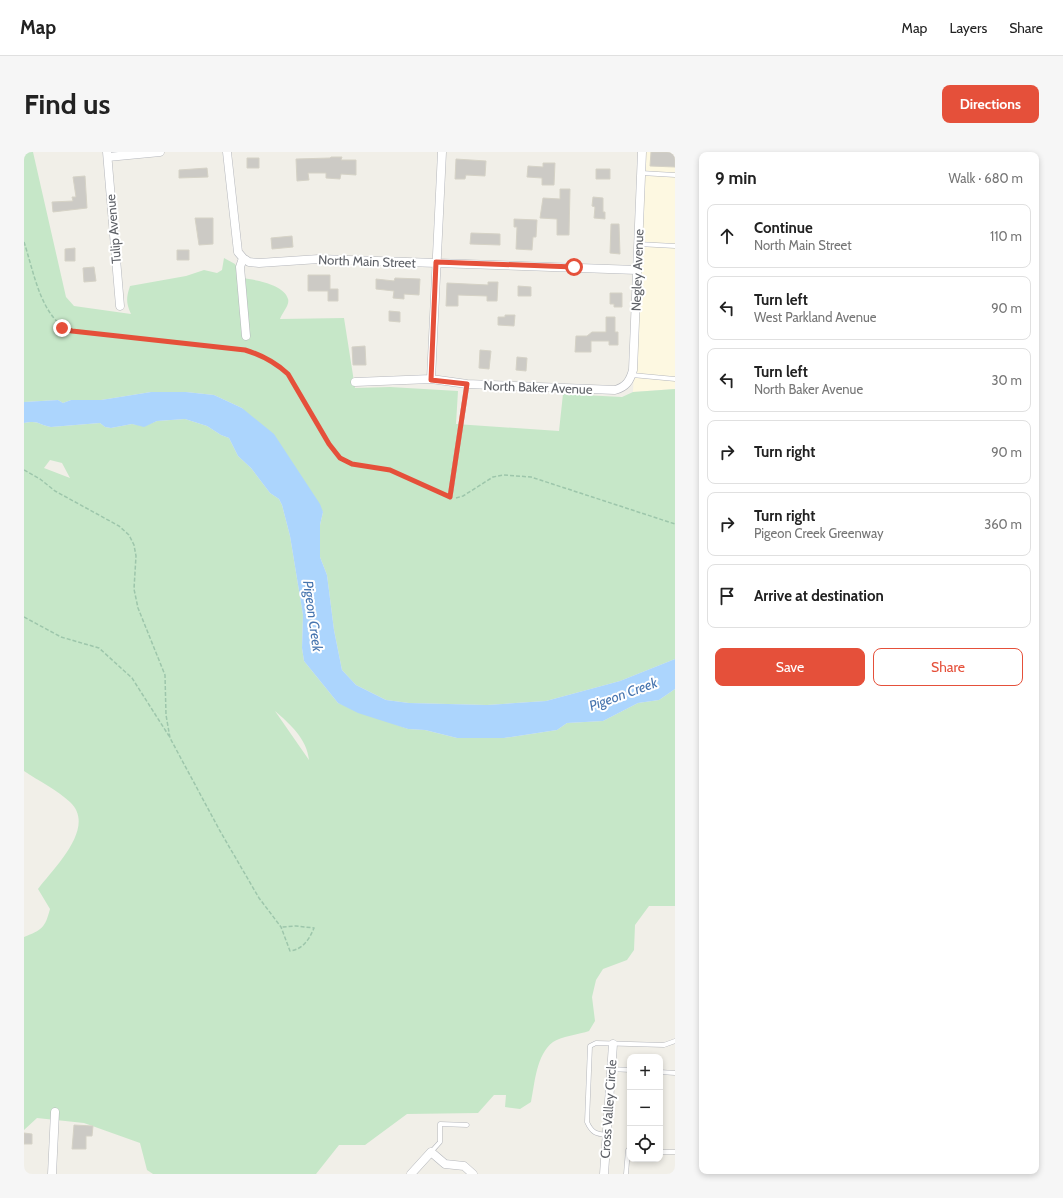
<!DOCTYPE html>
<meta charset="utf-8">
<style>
body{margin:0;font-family:Cabin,sans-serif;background:#f6f6f6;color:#222}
.controls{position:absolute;right:12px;bottom:12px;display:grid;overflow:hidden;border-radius:8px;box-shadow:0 2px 6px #0003}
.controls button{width:36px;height:36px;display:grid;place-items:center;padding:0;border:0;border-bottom:1px solid #e0e0e0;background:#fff;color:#222;font:20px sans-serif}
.stop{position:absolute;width:12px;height:12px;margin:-9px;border:3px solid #e5503a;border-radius:50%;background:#fff}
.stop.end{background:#e5503a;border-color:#fff;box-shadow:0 1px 4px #0008}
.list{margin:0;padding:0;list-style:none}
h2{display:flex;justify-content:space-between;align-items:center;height:52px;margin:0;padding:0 16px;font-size:17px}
h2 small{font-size:13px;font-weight:400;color:#767676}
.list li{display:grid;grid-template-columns:26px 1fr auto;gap:12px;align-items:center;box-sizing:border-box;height:64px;margin:0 8px 8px;padding:0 8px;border:1px solid #e0e0e0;border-radius:8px}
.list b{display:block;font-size:15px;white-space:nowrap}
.list p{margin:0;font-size:13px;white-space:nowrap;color:#767676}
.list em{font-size:13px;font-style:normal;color:#767676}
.actions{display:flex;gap:8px;padding:12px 16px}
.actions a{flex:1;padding:9px 0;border:1px solid #e5503a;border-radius:8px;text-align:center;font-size:14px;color:#e5503a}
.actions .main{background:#e5503a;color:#fff}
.icon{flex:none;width:22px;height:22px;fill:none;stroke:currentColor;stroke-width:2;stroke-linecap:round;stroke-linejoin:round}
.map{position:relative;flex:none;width:651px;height:1022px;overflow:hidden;border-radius:8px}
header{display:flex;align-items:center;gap:24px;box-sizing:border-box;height:56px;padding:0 20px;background:#fff;border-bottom:1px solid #e0e0e0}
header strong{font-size:19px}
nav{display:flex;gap:22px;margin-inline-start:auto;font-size:14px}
.intro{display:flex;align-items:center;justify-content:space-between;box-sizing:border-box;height:96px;padding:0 24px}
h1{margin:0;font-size:28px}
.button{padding:10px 18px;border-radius:8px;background:#e5503a;color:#fff;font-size:14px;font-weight:700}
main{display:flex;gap:24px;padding:0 24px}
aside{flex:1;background:#fff;border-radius:8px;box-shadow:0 2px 6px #0003}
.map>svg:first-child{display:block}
.commercial{fill:#fdf8e1}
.green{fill:#c6e7c8;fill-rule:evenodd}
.water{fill:#acd5fd}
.building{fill:#cccac5;stroke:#d5d2c6}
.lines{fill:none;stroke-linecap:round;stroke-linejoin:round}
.service-casing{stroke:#b5b7bc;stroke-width:5}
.minor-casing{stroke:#b5b7bc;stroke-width:9}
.path{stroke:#9dc6ab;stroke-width:1.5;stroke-dasharray:4 2;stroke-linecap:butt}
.service{stroke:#fff;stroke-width:4}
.minor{stroke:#fff;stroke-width:8}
.route{stroke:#e5503a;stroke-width:5}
.labels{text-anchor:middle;stroke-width:4;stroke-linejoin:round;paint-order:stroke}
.street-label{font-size:13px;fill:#5f6268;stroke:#fff}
.water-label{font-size:14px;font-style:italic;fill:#4775af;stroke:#fff}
</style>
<header>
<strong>Map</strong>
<nav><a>Map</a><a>Layers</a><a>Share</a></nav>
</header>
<div class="intro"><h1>Find us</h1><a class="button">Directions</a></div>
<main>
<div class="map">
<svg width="651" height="1022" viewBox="0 0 651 1022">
<rect width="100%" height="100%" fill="#f1efe8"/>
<path class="commercial" d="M620,0H651V237L609,240Z"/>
<path class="green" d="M0,0H9L42,145L50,154L107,162C102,151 102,146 106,134L162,124L180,118L193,121L198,118L200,106L211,112L219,126C231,128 260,132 264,147C266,153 258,161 256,167L320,166L331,236L366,235L434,239L432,272L535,279L539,242L598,245L609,240L651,237V507L596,529L522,549L463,553L385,551L362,548L332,533L318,518L310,478L303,423L296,405V373L299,360L218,256L190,243L162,240H127L77,248H47L39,251L34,248L0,250Z
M161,267L183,274L197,283L205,286L214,304L227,316L246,341L255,347L258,353L266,384L279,463L278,496L280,509L314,551L384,577L401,578L433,586H480L533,578L543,571L579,569L614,551L635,548L651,537V754H625L611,773L610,798L603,808L579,817L572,828L568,845L571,869L565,879C556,882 536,885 529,890C512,903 511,931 507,950L496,957L481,955L482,943H470L454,961L383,962L341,993H315L292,1022H129L123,1018L116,991L60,971L13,966L0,978V785C18,778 21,776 26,757L14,737C30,716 73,675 46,650C33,638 15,629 0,619V271C16,268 14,273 27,275L76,271L81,275L87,276L108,272L120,274L133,269ZM26,308L38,311L46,326L20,316ZM251,559C266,572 283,587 285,608Z"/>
<path class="water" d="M127,240H162L190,243L218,256L250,282L296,352L299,360L296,373V405L303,423L310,478L318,518L332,533L362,548L385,551L463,553L522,549L596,529L651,507V537L635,548L614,551L579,569L543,571L533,578L480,586H433L401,578L384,577L334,561L314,551L280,509L278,496L279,463L266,384L258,353L255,347L246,341L227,316L214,304L205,286L197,283L183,274L161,267L133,269L120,275L108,272L87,276L81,275L76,271L27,275C14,273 16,268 0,271V250L34,248L39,251L47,248H77Z"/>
<path class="building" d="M627,0H651V15L626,14Z
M307,5H318L317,8H332V23L317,22L316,27L302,26V21H284L285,28L273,29L272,7L306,6Z
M223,6H235V16H223Z
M432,7L462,9L461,24L442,23L441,27H431Z
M519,11H531L530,33H518V26L503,25L504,14L519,15Z
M183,16L184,25L155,26V18Z
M572,17H586V27H572Z
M61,24L63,56L29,60L28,50L49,49L48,45H52L49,25Z
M536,37H546L545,83H533V67L516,66L519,46L536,47Z
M569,45L579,46V60H581V67L570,66L571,55L568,54Z
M171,66H189V92L175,93Z
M490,67L513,68L512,85H509L508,98L492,97L493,75H490Z
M587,72H595L596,102L586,101Z
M447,81L476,82V93L446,92Z
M268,84L269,95L248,97L247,86Z
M51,96V109H41V97Z
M153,98H165V108H153Z
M70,115L72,129L60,130L59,116Z
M284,123H306V137H314V149H304V139H284Z
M371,126L396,127L395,143L380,142V147L369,146L370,139L352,137V127L370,129Z
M464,130H474L473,149H463V144L434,143V154H422L423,131L464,133Z
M494,134L507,135V144H494Z
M586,141H598V155H590V152H586Z
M365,159L376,160V170L365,169Z
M481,163H491L490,174L474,173V165H481Z
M582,165H591V180H594V193H585V189H567V200H551L552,184H563L568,180H582Z
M341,194L342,213H329L328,195Z
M456,198L467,199L465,217L455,216Z
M493,205L503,206L502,219L492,218Z
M50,973L69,974L68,984H62V997H48Z
M0,981L8,982V992H0Z"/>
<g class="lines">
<defs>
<path id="service" d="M617,21L651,23
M614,92L651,94
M608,223L651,227
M426,345L443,232
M587,917L606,918
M636,920L651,921
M583,983C572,982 568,981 563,970L566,894L572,891L640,893L651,889
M407,1000L416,990V972L443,973
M636,1000H651
M602,1022L604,998H606"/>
<path id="minor" d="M83,0L96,154
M203,0L214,100L219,106L225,110L235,111L295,107L613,118
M84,5L136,0
M219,106L216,115L222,184
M407,227L418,0
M331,230L407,227L443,232L591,238C602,235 606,229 609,218L618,0
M28,1022L31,960
M387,1022L407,1000L421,1012L440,1014L449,1022
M580,1022L589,892"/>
</defs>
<use href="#service" class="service-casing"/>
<use href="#minor" class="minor-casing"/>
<path class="path" d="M0,90C10,120 17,168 48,179L221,198L236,203L264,222L305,292L316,306L328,312L366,318L421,343
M0,318L16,327L31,339L95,374L105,383L110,393L112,404L110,437L114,456L141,523L142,563L146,586L196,679L235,746L257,775L266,799C279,797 285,788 290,776L272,774L257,775
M432,346L439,344L469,325L479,323L507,325L651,372
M0,465L37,485L75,496L108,526L145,584"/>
<use href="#service" class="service"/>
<use href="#minor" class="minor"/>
</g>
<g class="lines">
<path class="route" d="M38,176L48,179L221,198C238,203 251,210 264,222L305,292L316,306L328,312L366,318L426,345L443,232L407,228L412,110L550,115"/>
</g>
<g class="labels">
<g class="street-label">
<text transform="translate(89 77) rotate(-95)" y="5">Tulip Avenue</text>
<text transform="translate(343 109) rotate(2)" y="5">North Main Street</text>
<text transform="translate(613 118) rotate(-88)" y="5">Negley Avenue</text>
<text transform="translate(514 235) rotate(2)" y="5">North Baker Avenue</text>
<text transform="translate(584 957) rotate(-86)" y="5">Cross Valley Circle</text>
</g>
<g class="water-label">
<text transform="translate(289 464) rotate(82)" y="5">Pigeon Creek</text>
<text transform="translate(599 542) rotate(-20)" y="5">Pigeon Creek</text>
</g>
</g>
</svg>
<div class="controls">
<button>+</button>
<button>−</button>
<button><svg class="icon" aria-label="locate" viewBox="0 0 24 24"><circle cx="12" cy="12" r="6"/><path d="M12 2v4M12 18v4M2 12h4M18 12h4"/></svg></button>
</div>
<div class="stop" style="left:550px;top:115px"></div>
<div class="stop end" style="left:38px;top:176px"></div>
</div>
<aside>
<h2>9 min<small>Walk · 680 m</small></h2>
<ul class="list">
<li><svg class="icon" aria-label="ahead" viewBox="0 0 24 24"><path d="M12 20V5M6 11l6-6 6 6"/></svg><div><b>Continue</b><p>North Main Street</p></div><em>110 m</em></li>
<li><svg class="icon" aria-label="left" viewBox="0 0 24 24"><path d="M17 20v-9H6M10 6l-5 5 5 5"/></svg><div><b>Turn left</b><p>West Parkland Avenue</p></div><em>90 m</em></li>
<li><svg class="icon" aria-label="left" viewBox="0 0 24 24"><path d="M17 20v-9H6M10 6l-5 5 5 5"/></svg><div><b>Turn left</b><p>North Baker Avenue</p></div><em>30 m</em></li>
<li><svg class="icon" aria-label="right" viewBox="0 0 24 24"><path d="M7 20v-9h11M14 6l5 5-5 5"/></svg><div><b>Turn right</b></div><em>90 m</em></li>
<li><svg class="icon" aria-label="right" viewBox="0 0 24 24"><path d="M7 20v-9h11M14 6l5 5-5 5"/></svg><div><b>Turn right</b><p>Pigeon Creek Greenway</p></div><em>360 m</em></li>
<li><svg class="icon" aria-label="arrive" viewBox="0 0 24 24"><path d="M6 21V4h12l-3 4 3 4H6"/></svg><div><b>Arrive at destination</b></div></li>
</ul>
<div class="actions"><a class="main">Save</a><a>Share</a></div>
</aside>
</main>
